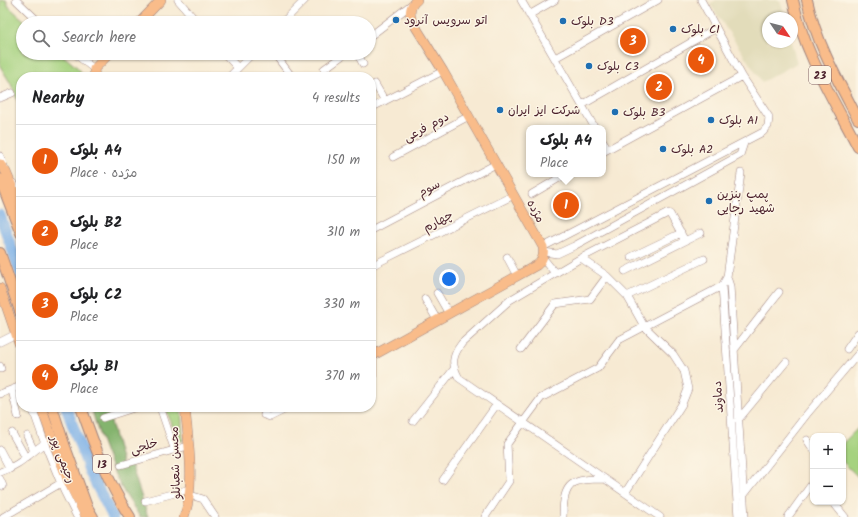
<!DOCTYPE html>
<meta charset="utf-8">
<style>
body{margin:0;font-family:Kalam,"Playpen Sans Arabic",sans-serif;background:#f6f6f6;color:#202124}
.controls{position:absolute;right:12px;bottom:12px;display:grid;overflow:hidden;border-radius:8px;box-shadow:0 1px 3px #0004}
.controls button{width:36px;height:36px;display:grid;place-items:center;padding:0;border:0;border-bottom:1px solid #e0e0e0;background:#fff;color:#202124;font:20px sans-serif}
.compass{position:absolute;left:762px;top:12px;width:36px;height:36px;border-radius:50%;background:#fff;box-shadow:0 1px 3px #0004;rotate:125deg}
.you{position:absolute;left:449px;top:279px;width:14px;height:14px;margin:-10px;border:3px solid #fff;border-radius:50%;background:#1a73e8;box-shadow:0 0 0 6px #1a73e833}
.badge{display:grid;place-items:center;width:26px;height:26px;border-radius:50%;background:#ea580c;color:#fff;font-size:13px;font-weight:700}
.pin{position:absolute;translate:-50% -50%;border:2px solid #fff;box-shadow:0 1px 4px #0006}
.popup{position:absolute;left:526px;top:125px;width:80px;height:52px;box-sizing:border-box;display:grid;place-content:center;border-radius:8px;background:#fff;filter:drop-shadow(0 1px 3px #0005);font-size:13px;white-space:nowrap;color:#757577}
.popup b{font-size:15px;color:#202124}
.popup::after{content:'';position:absolute;left:50%;top:100%;margin-left:-8px;border:8px solid transparent;border-top-color:#fff}
.list{margin:0;padding:0;list-style:none}
h2{display:flex;justify-content:space-between;align-items:center;height:52px;margin:0;padding:0 16px;font-size:17px}
h2 small{font-size:13px;font-weight:400;color:#757577}
.list li{display:grid;grid-template-columns:26px 1fr auto;gap:12px;align-items:center;box-sizing:border-box;height:72px;padding:0 16px;border-top:1px solid #e0e0e0}
.list b{display:block;font-size:15px;white-space:nowrap}
.list p{margin:0;font-size:13px;white-space:nowrap;color:#757577}
.list em{font-size:13px;font-style:normal;color:#757577}
.icon{flex:none;width:22px;height:22px;fill:none;stroke:currentColor;stroke-width:2;stroke-linecap:round;stroke-linejoin:round}
.map{position:relative;flex:none;width:858px;height:517px;overflow:hidden}
.search{position:absolute;background:#fff;box-shadow:0 1px 3px #0004;left:16px;top:16px;width:360px;height:44px;display:flex;align-items:center;gap:10px;box-sizing:border-box;padding:0 14px;border-radius:22px;color:#757577;font-size:15px}
.panel{position:absolute;background:#fff;box-shadow:0 1px 3px #0004;left:16px;top:72px;width:360px;height:340px;border-radius:16px}
.map>svg:first-child{display:block}
.built{fill:#e2dcba}
.green{fill:#a5d27f;stroke:#787855}
.forest{fill:#84b46e;stroke:#676a4c}
.lines{fill:none;stroke-linecap:round;stroke-linejoin:round}
.river{stroke:#79afe8;stroke-width:11}
.minor-casing{stroke:#a0847f;stroke-width:8}
.major-casing{stroke:#a0847f;stroke-width:10}
.highway-casing{stroke:#a0847f;stroke-width:12}
.minor{stroke:#fff;stroke-width:7}
.major{stroke:#f9bc8a;stroke-width:9}
.highway{stroke:#f9bc8a;stroke-width:10}
.poi-dot{fill:#1f6fb2;stroke:#fcf5e5;stroke-width:1.5}
.labels{text-anchor:middle;stroke-width:3;stroke-linejoin:round;paint-order:stroke}
.shield{fill:#fcf5e5;stroke:#7f5f63;stroke-width:1}
.shield-label{font-size:11px;font-weight:bold;fill:#4a1f2b}
.poi-label{font-size:12px;fill:#4a1f2b;stroke:#fcf5e5;text-anchor:start}
.street-label{font-size:12px;fill:#4a1f2b;stroke:#fcf5e5}
</style>
<div class="map">
<svg width="858" height="517" viewBox="0 0 858 517">
<rect width="100%" height="100%" fill="#fcf5e5"/>
<filter id="ink" filterUnits="userSpaceOnUse"><feTurbulence type="fractalNoise" baseFrequency=".025" numOctaves="2"/><feDisplacementMap in="SourceGraphic" scale="8" xChannelSelector="R" yChannelSelector="G"/><feConvolveMatrix kernelMatrix="1 2 1 2 8 2 1 2 1" color-interpolation-filters="sRGB"/></filter>
<filter id="wash" filterUnits="userSpaceOnUse"><feTurbulence type="fractalNoise" baseFrequency=".012" numOctaves="4" result="noise"/><feDisplacementMap in="SourceGraphic" scale="16" xChannelSelector="R" yChannelSelector="G"/><feGaussianBlur stdDeviation="0.9" result="paint"/><feColorMatrix in="noise" values="0 0 0 0 0 0 0 0 0 0 0 0 0 0 0 0 0 1.4 0 .05"/><feComposite in="paint" operator="in"/></filter>
<g filter="url(#wash)">
<rect width="100%" height="100%" fill="#f7ead3"/>
<path class="built" d="M716,0H780L785,18H768V42H791L797,63L762,82L710,4Z"/>
<path class="green" d="M0,0H6L9,7L27,23H23V53H60L79,69L84,77H21V110L11,84L0,66Z
M165,407H181L183,441L178,440Z
M858,428V477L843,462V443Z"/>
<path class="forest" d="M91,407H107L123,467L131,464L148,517H140C135,509 130,502 125,494C111,471 98,433 91,407Z"/>
<g class="lines">
<path class="river" d="M0,215L21,275
M66,407L90,473L113,517"/>
</g>
</g>
<g filter="url(#ink)">
<g class="lines">
<defs>
<path id="minor" d="M16,0L40,23
M178,0L198,23
M521,0L595,128
M529,15L555,0
M282,23L305,0
M369,37L412,4
M74,53L94,69
M224,53L238,68
M274,53L292,77
M357,53L363,64
M555,58L658,0
M324,69L346,53
M229,77L253,53
M375,84L385,101
M0,98L12,93
M582,105L716,28
M371,108L443,71
M603,141L608,149
M603,152L742,76
M0,156L5,169
M393,157L469,116
M13,183L21,193
M532,194L566,174
M371,230L496,164
M543,247L763,132L768,126L769,117L742,76L701,0
M544,252L557,254L574,246L740,155L744,143
M507,257L517,276
M631,257L681,233
M543,258L555,273
M581,258L668,213L670,214L685,241
M371,266L514,195
M625,271L701,233
M727,277L730,286L745,517
M437,293L449,314
M627,296L704,259
M425,299L437,320
M0,342L16,334
M521,349L555,304L590,299L607,276
M847,349L858,333
M734,350L779,292
M0,366L1,369
M12,390L18,416
M0,394L21,386
M32,407L46,447L64,491L77,517
M160,407L174,448
M272,407L266,410L264,415L270,417L290,407
M103,418L137,407
M738,420L786,362
M413,421L454,369
M12,433L26,458
M27,436L34,451
M807,440L813,449
M0,450L10,469
M121,465L188,446
M0,472C19,466 29,454 45,443
M0,479L3,486
M443,480L497,404
M625,493L682,404L688,389L684,371L673,354L644,326L627,296L607,276L581,258L510,300L462,343C452,356 451,364 459,378L660,517
M190,495L203,499L215,517
M743,496L807,414L858,354
M145,501L190,489
M833,502L845,517
M3,517L61,483
M485,517L509,481L507,444L541,398L598,368L619,340L722,286
M563,517C563,481 572,479 605,479
M738,517L722,286L727,277L741,173
M788,517L811,485"/>
<path id="major" d="M139,23L161,0
M95,77L94,69L110,53
M0,164L6,172L21,208
M0,288L21,349
M372,375V356L537,265C543,260 544,255 543,247L443,71L412,21C409,13 410,5 417,0
M41,407L67,479L86,517
M184,517C196,486 188,440 185,407"/>
<path id="highway" d="M793,0C804,53 833,99 858,147
M807,0C816,42 838,81 858,119
M0,179L21,233
M0,253L21,314
M52,407L64,444L87,507L93,517
M81,407C94,445 108,483 130,517"/>
</defs>
<use href="#minor" class="minor-casing"/>
<use href="#major" class="major-casing"/>
<use href="#highway" class="highway-casing"/>
<use href="#minor" class="minor"/>
<use href="#major" class="major"/>
<use href="#highway" class="highway"/>
</g>
</g>
<g class="poi-dot">
<circle cx="396" cy="20" r="4"/>
<circle cx="563" cy="21" r="4"/>
<circle cx="673" cy="29" r="4"/>
<circle cx="589" cy="66" r="4"/>
<circle cx="500" cy="110" r="4"/>
<circle cx="615" cy="112" r="4"/>
<circle cx="711" cy="120" r="4"/>
<circle cx="663" cy="149" r="4"/>
<circle cx="709" cy="201" r="4"/>
</g>
<g class="labels">
<g class="shield">
<rect x="809" y="66" width="22" height="18" rx="3"/>
<rect x="93" y="455" width="18" height="18" rx="3"/>
</g>
<g class="shield-label">
<text x="820" y="79">23</text>
<text x="102" y="468">13</text>
</g>
<g class="poi-label">
<text x="404" y="24">اتو سرویس آنرود</text>
<text x="571" y="25">بلوک D3</text>
<text x="681" y="33">بلوک C1</text>
<text x="597" y="70">بلوک C3</text>
<text x="508" y="114">شرکت ایز ایران</text>
<text x="623" y="116">بلوک B3</text>
<text x="719" y="124">بلوک A1</text>
<text x="671" y="153">بلوک A2</text>
<text x="717" y="198">پمپ بنزین<tspan x="717" dy="14">شهید رجایی</tspan></text>
</g>
<g class="street-label">
<text transform="translate(426 127) rotate(-28)" y="4">دوم فرعی</text>
<text transform="translate(429 188) rotate(-28)" y="4">سوم</text>
<text transform="translate(536 211) rotate(62)" y="4">مژده</text>
<text transform="translate(438 221) rotate(-27)" y="4">چهارم</text>
<text transform="translate(718 397) rotate(-94)" y="4">دماوند</text>
<text transform="translate(144 446) rotate(-17)" y="4">خلجی</text>
<text transform="translate(63 459) rotate(69)" y="4">رحیمی پور</text>
<text transform="translate(175 463) rotate(-92)" y="4">محسن شعبانلو</text>
</g>
</g>
</svg>
<div class="controls">
<button>+</button>
<button>−</button>
</div>
<svg class="compass" viewBox="-18 -18 36 36"><path d="M0-13l5 13h-10z" fill="#e53935"/><path d="M0 13l5-13h-10z" fill="#757577"/></svg>
<div class="you"></div>
<div class="pin badge" style="left:566px;top:205px">1</div>
<div class="popup"><b>بلوک A4</b>Place</div>
<div class="pin badge" style="left:659px;top:87px">2</div>
<div class="pin badge" style="left:633px;top:41px">3</div>
<div class="pin badge" style="left:701px;top:60px">4</div>
<div class="search"><svg class="icon" aria-label="search" viewBox="0 0 24 24"><circle cx="10" cy="10" r="6"/><path d="M15 15l6 6"/></svg>Search here</div>
<section class="panel">
<h2>Nearby<small>4 results</small></h2>
<ul class="list">
<li><span class="badge">1</span><div><b>بلوک A4</b><p>Place · مژده</p></div><em>150 m</em></li>
<li><span class="badge">2</span><div><b>بلوک B2</b><p>Place</p></div><em>310 m</em></li>
<li><span class="badge">3</span><div><b>بلوک C2</b><p>Place</p></div><em>330 m</em></li>
<li><span class="badge">4</span><div><b>بلوک B1</b><p>Place</p></div><em>370 m</em></li>
</ul>
</section>
</div>
